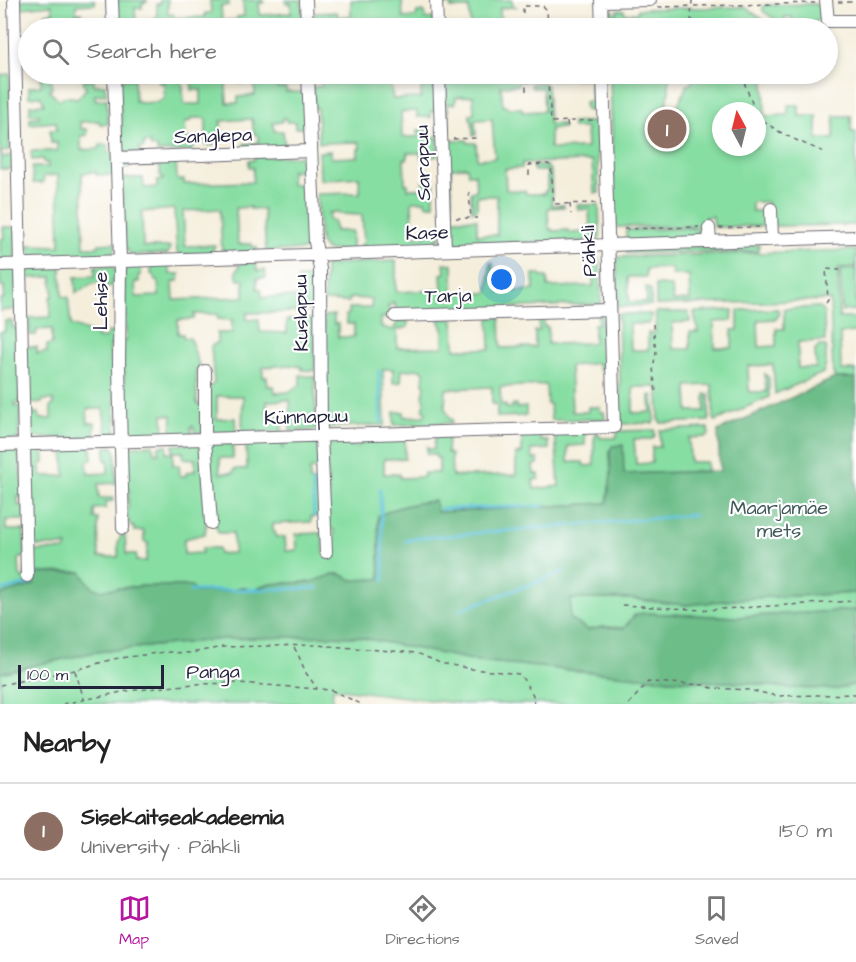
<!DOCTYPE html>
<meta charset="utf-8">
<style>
body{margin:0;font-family:"Architects Daughter",sans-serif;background:#f2f2f2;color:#222}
.compass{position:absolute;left:712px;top:102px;width:54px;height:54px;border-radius:50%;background:#fff;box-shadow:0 3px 9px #0003;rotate:353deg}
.scale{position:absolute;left:18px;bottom:15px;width:146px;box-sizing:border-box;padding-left:6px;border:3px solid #22223b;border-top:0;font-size:16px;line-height:21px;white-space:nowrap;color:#22223b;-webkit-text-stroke:4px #fff;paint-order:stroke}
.you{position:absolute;left:502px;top:280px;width:21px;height:21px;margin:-15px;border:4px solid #fff;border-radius:50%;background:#1a73e8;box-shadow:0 0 0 9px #1a73e833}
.badge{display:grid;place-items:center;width:39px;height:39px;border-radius:50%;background:#b5179e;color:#fff;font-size:20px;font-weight:700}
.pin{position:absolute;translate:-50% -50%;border:3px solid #fff;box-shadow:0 2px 6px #0006}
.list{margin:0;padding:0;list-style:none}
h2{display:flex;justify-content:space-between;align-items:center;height:78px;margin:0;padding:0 24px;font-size:26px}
h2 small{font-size:20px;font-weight:400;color:#767676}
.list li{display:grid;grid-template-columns:39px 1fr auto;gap:18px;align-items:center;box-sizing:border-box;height:96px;padding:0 24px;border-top:2px solid #e0e0e0}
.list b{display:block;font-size:22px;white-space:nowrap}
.list p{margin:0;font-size:20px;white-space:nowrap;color:#767676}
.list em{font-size:20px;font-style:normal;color:#767676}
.icon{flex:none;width:33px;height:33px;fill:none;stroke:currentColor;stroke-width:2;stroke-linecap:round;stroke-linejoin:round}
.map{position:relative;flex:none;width:856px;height:704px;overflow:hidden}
.search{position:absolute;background:#fff;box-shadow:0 3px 9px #0003;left:18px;right:18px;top:18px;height:66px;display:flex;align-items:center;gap:15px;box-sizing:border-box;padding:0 21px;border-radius:33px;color:#767676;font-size:22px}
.sheet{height:174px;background:#fff}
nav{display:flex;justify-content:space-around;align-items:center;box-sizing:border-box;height:84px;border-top:2px solid #e0e0e0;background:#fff;font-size:16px;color:#767676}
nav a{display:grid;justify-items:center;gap:3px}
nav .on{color:#b5179e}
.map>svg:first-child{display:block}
.green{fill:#87dea3;stroke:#54806f;stroke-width:1.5;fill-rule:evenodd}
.forest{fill:#6dbd89;stroke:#487062;stroke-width:1.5}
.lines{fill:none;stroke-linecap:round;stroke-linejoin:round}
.stream{stroke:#5ec3db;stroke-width:3}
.minor-casing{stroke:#6c6973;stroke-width:14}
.path{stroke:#6c6973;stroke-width:1.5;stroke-dasharray:4.5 4.5;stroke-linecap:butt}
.minor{stroke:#fff;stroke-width:12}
.labels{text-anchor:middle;stroke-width:4.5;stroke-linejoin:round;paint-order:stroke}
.street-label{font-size:20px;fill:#22223b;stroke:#fff}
.park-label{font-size:20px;fill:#405a5a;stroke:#fff}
</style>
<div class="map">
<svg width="856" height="704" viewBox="0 0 856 704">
<rect width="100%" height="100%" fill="#fff"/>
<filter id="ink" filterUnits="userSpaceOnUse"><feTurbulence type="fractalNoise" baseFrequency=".0167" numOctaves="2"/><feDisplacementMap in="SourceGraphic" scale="12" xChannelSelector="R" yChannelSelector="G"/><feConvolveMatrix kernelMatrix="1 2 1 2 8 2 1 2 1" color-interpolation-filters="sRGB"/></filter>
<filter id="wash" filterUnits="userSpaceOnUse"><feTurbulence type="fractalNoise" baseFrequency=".008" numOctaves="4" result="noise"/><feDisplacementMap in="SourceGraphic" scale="24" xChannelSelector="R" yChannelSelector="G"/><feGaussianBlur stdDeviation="1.35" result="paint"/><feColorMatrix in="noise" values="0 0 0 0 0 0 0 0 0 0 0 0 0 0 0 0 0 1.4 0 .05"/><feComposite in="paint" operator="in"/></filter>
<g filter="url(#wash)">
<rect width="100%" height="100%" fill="#f4eedb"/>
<path class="green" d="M21,0H95V4L76,5V13H82L83,26H76V28H55L54,26H47L46,13H53L52,5L21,8Z
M117,0H147V2L142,3V8H135L136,24L151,23V19H157V4H160V0H168V14H173L174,18L205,17V13H211L210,0H228L229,5L221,6L222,21L237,20V17L244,16L243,0H263L264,3H259L260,15L291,13V3H286V0H302L303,26H298V28H116Z
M351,0H402L403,18L416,17L417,12L424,11L425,19L434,18V28H428V27L314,28V13L337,12L338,17L351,16Z
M443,0H512L513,5L516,7L500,8L501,28H504H471L469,8H451V5H443Z
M814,4L821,6L822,16L814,23H792V17H785V23H780L763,11V6L768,5Z
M745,7L762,19V24H748L747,28H609L608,13L610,11L613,10L614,14H617V10H624L625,14L637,13L638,9Z
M10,74V105L13,106L14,129L10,130V150L1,152L2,157L14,155L12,169H0V75Z
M41,74L51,75L52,88L49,91L59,100C64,96 72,96 77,99L86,89L83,80H94V85H105L106,94L95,95V100L107,99L108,124H100L99,121L80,122L81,129H87V135L81,136V150L99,149L100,145H108V152H113L114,175H96V172L82,173L84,247H98L99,244L116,243L114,253L110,256L36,258L30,256L29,245L60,246L58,175L44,176L43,183H33L32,167H48V163H44L43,159L32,160L31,151H57V143H51L50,130H57L56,122L30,124V118L39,117V114H30V105L44,104L41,96L29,97V87L41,86Z
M225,74L227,103H238V97L255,95L254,83H238L237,74H268V77L276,76L277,88H286V92H305L306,127L295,128V122H287L286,118H283L282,122L273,123L274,131H283L285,148L244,150V144L258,143V135L254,134L252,119L221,121V136L214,137V145H206V118H192L191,121L185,122L186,139H193V144L197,143L198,145L192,146V151L157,152V147H151L150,143H144V147L140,148V153H125L122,149L119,80L134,78L135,101H139L140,103L159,102V100L164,99V83H159V77L182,76L184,104H201V90H192L191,79H195V76Z
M321,74H424L385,75V83H390L393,99L421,98V88H424V83H430L431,88H436L437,111H431V117H417V111L401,112L402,137H418V130H429L430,136L438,137V156L421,158V153H407V159H404L405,184H408V189H422L423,181L434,182V205H426L425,201H412L413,236H426V231H435L436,236H441L434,246L361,251L360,244H364L362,215L339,214L338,212L329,213L330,221H334L335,231H352V251L326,250L320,243L317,194L360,193L359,177L320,180L319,152L331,151V158L358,157V149H360L359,142L319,143L317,108H314L313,87L322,86Z
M445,74H468V79L487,78L488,74H595L596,110L588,111L585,108L584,102L591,101L590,78L518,81V85L501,86L503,106H507L508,108H522V112L544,111L543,88H532L531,84L543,83L547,86L549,124H562L563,128L550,129V149L587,148L586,128H572V122H596L599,193H594L592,161L522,163V168L505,169L506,190L525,191L526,194H545V191L547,190V171H534L532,166H546L551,171L552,205H564V207L548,208L549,229H552L553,231L568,230L569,233L588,232V229H590L589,209L578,210L577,205H599L600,238L596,241L453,244L451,241V219H477V235H497V196H477V210L472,211L471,192L476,191L475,174H468L467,167L451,168L452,212L450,211L448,141L467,140L468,143H476L477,159L495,158L492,119L475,120L476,135H473L472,120H470V114L474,113L473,96L456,97L455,104H448L449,133L448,132Z
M610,74H669V93L666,107H677L687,85L692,83L693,74H748L749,77H764L765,116L788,115V105H799V116H817V139H834V116H851V132H856V225L775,226L767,202H752V211H767L769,226L714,227L713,216L705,217V226L615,227ZM721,111H757V147H721Z
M304,156L308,166H303V170L291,171V184H308L310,244L304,250L266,251L263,209H250V207L236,208L238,244H252V247H257V251L222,253L220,209L183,211L185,246L215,245L212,252L180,255L177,252L174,209L142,212L143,247H170L168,254L131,255L125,247L122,178H143L144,188L157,187V181L162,180L164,178L160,175V166L139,167V164H130V167L123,168L124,163L176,160L177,180H184V184L253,182V167H249V160H254L255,157Z
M3,227H16L15,259L0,262V239L4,238Z
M692,228L705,231V238L626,242V230Z
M759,245L758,251L627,253L626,248Z
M856,250V267L838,268L839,318H856V332L840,333L841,370H856V378H835L833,373L830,300L656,305V285L672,286L673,301L690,300L689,275H672L671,268L646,269V277H628L629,302H647L646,287L651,290V305L618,307L617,260L620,257Z
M593,259H597L600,263L601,304L399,312L393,303L388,306L392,317L381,318V327L393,330L398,321H408V327L397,330V348L443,347V329L439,319H454L455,349H490L489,318L500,317L501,348L535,347V331H539V316H544V327H548V344L594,343V324H598V313L602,314L603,370H599L598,363L570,366L572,412H588V407H600V412H604L605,419L551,420L550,404H547L546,385L500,387L501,405H506V408H512V405L516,404L517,408L526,407V416L497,417V404H492V387L446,389L445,408L450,419H452V423L394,425V412H404V417L424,416L426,412L423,409L425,399L423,397L425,386L423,383L424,373L422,369L402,370L401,382L393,383V369H383L385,425L327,427L324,316L334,315V324H338V337H354V324H347L346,315L349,314V308H371L372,299L350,298L349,302L324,301L325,266L350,263L396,261V292L442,290L441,274L445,273L444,263L453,264V293H488L490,263H493V281H498L499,292L534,290L533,274H540L541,277H547L548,287L593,286Z
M256,262L257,271L265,270L266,278H257V289H261L262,297H298V278L317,277L316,309L300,312L247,313V320L259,319L260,332L287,333V320L315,319V371L302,370V367L290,365L263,367V377H267L268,386H274L275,393L289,392L300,385V375L315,377L316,428L314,430L290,431V400L267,401V415H282V431L246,433L242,431L243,396H217V419L235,418L236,431L235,433H211L209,388L214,383L211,346L217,343V333H232V320L218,319L217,314H194V319L178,320V334H183L184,338H190L199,365V368L196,369L197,403L201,405L203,432L196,434L193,426L191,427L192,434L171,435L172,415H163L164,436H128L124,431L126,408L128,407L126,403L122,343L126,341L124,272L128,266H141V275H139V282H135L136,297L159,296L158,281H155L154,275L151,274L152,265H169L170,274H180L178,281L173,282L174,300L244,297V280H238L236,272L241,263Z
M95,266H112L116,272V280H112V286H105L104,283H94L76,293L75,277L95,276Z
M61,267L62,296L68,297L71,325L97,335V338H107V332L113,333V344L110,345V361L114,363L116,430L113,436H107L103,409H87L88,423H95L94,438H32L30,436L27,413H38L40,419H51V406L54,405L53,400H43L42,403H28L25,347H37V353L47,352V345L52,344V329L37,330L36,335H30L29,318L51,317L50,297L53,296L52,277L28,278V281H23L24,270Z
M0,269H13L16,272L17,309L0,311V299L4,298V286H0Z
M856,269V310L842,311L840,270Z
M819,307L824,313L825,341L798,342V368H816L815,351L819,346H826V364L823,373L775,394L773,365L748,366L749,392H766L765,374L769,378V397L716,421L714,420L712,385L687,386L688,411H705V394L709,395V421L661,423L659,420L658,387H633V413L651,412L650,395L653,396L655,420L653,423L621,424L618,314H651V319L649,324H630L631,350H648V333H655L656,312H689L690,322L672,323L673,349H690V332H698L694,312L733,310L732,321L714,322L715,348H732V330H738V310L778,309L779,315L776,319L758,320L759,347L776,346V329H784V309Z
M5,321H12L13,328H18L20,403H15V406L21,407L18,439L0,441V332L5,331Z
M708,428L709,435L706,437L689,438L690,462H707V471L624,474L610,452L611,475L607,503L443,512H437L435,501C415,502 396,507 378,516L380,579L351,580L340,574H334L312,582L268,584L254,590L241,587L230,591L195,592L191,586H144L98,590L91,587L81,572L37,573L34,575V585L0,595L1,449H18L24,497H18V505L24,506V520H6V530H24L25,557L19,558L20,576L24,580L29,551L65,550L67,546H31L30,526L36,525L35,501L30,499L29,449L43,448L44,463L40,464L41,476H65L63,447H91L92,460L87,461L88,474L108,473V460H105L106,447L112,446L116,452V483L98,484L99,498H114L113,501L106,502V508L94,509V518L98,519L99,557H118V543L122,534L125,533L126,554H136V561H146L148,543L144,542V531H134V527H131L127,516L129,488L125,486L124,447L153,445L154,453H159V446L167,445V453H173V465H179L180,476H186V472L195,471V459L183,458V452H173V445L200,443L207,518L205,534L184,539V554L202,553V548H218L219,554L234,553L233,533H219C209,518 211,465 210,444L233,443V458H220V473H233L234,469H247L246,443L281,441L283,450L284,441H315L319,445L318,468L310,470V481L319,480L322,516L311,517V522L273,524V531H275L276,537H285L286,551L297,550L296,534L322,533L324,553H333L334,530L329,528L326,441L347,440L349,446H359L361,438H405V459H384V474H399L400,478L424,477V473H439V458H436L435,454H427V446L428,449H434L435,437L448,436L447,453L451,454L452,476L516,475V454L522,453V434L540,433L541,441H548L549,449L531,450L533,459H538V464L533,465L534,474H539V479L533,480L534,489L559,486L555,433L585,432V445L568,446V462H583L584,466L594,465V440L597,432L601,438H616L618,431L655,430V436L652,439H634L636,464L652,463V447H660V430Z
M856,593V610L736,617L643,613L635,615L624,628L603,627L588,630L570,619V599H631L686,605L751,598Z
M327,636L358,637L478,661L671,680L750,683L788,688L837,689L856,684V704H463L333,688L332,704H0V673L95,652L222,639Z"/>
<path class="forest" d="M835,378H856V593L751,598L686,605L631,599H571L570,619L588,630L603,627L624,628L635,615L643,613L736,617L856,610V684L837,689L788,688L750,683L671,680L478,661L358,637L327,636L222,639L95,652L0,673V595L34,585V575L37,573L81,572L91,586L98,590L144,586H191L195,592L230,591L241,587L254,590L268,584L312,582L334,574H340L352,580L380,579L378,516C396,507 415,502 435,501L437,512H443L607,503L611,475L610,452L612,446L623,445L624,474L720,471L718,431Z"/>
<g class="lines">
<path class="stream" d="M379,371L381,422
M313,481L314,516
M380,489L384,580
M440,509L543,506
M405,541L420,538L694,515
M0,591L32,583
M190,591L318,588
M460,610L564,572"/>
</g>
</g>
<g filter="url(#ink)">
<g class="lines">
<defs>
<path id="minor" d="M14,0L27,576
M112,0L113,28
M306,0L307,28
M436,0L437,28
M601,0L602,28
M826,0L828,21H856
M601,1L650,0
M114,74L120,261L119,366L123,528
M308,74L315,242L320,269L321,436L326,552
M439,74L445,250
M114,75L153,74
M117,158L311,151
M771,209L772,240
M709,228L710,242
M0,265L856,237
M395,316L610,310
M205,371V439L211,523
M0,445L614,427L603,74"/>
</defs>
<use href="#minor" class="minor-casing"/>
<path class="path" d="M692,0L691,19L702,28
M838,2H856
M658,7L815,3
M523,13V6H543L547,10L548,28
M690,28L691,20
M741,74L755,111
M526,91V82L545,81L548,83L551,122L594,120
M757,114C774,133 801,142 824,152
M567,122L568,128
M453,139L476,138
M529,175V165L548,164L551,166L554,204L597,203
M469,192L471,218
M570,204L571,214
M456,218H477
M719,228L759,227
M624,229L699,227
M826,303L828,300L826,269L840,270
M653,324L656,353L653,368L656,392
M622,605L704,610L856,601
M294,648L297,652L306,673L317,688
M75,671L84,699
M0,685L75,670L113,659L165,652L190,653L223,647L316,645L417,653L440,663L472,669L520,674L533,695L534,704
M63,704L127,691L195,684L239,683L331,690L361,704
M629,704L648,682L704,685L712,688L748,690L778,696L856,694"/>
<use href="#minor" class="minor"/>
</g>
</g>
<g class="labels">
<g class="street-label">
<text transform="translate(213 135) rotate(-2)" y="7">Sanglepa</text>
<text transform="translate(422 163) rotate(-92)" y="7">Sarapuu</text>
<text transform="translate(427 232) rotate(-2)" y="7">Kase</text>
<text transform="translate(588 251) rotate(-92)" y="7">Pähkli</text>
<text transform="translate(448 295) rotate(-1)" y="7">Tarja</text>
<text transform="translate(100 301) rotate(-90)" y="7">Lehise</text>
<text transform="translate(300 313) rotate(-91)" y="7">Kuslapuu</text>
<text transform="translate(306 416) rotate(-2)" y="7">Künnapuu</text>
<text transform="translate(213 671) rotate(-1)" y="7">Panga</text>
</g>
<g class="park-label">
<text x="779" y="514">Maarjamäe<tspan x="779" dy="23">mets</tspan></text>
</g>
</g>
</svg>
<svg class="compass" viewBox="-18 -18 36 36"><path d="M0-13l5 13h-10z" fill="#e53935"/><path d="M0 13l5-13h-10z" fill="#767676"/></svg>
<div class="scale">100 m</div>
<div class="you"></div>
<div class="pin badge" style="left:667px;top:129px;background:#8d6e63">1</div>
<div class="search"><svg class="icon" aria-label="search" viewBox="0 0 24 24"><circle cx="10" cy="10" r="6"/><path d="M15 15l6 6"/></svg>Search here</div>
</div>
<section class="sheet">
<h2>Nearby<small></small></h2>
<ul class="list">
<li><span class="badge" style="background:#8d6e63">1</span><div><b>Sisekaitseakadeemia</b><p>University · Pähkli</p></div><em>150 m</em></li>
</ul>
</section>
<nav>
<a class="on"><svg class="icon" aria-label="map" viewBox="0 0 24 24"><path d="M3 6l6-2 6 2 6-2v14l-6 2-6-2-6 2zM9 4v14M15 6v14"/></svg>Map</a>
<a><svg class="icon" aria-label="directions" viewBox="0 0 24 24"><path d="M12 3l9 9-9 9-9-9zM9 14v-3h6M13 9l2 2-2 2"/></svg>Directions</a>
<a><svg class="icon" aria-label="saved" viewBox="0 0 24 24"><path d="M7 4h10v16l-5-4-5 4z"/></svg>Saved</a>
</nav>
